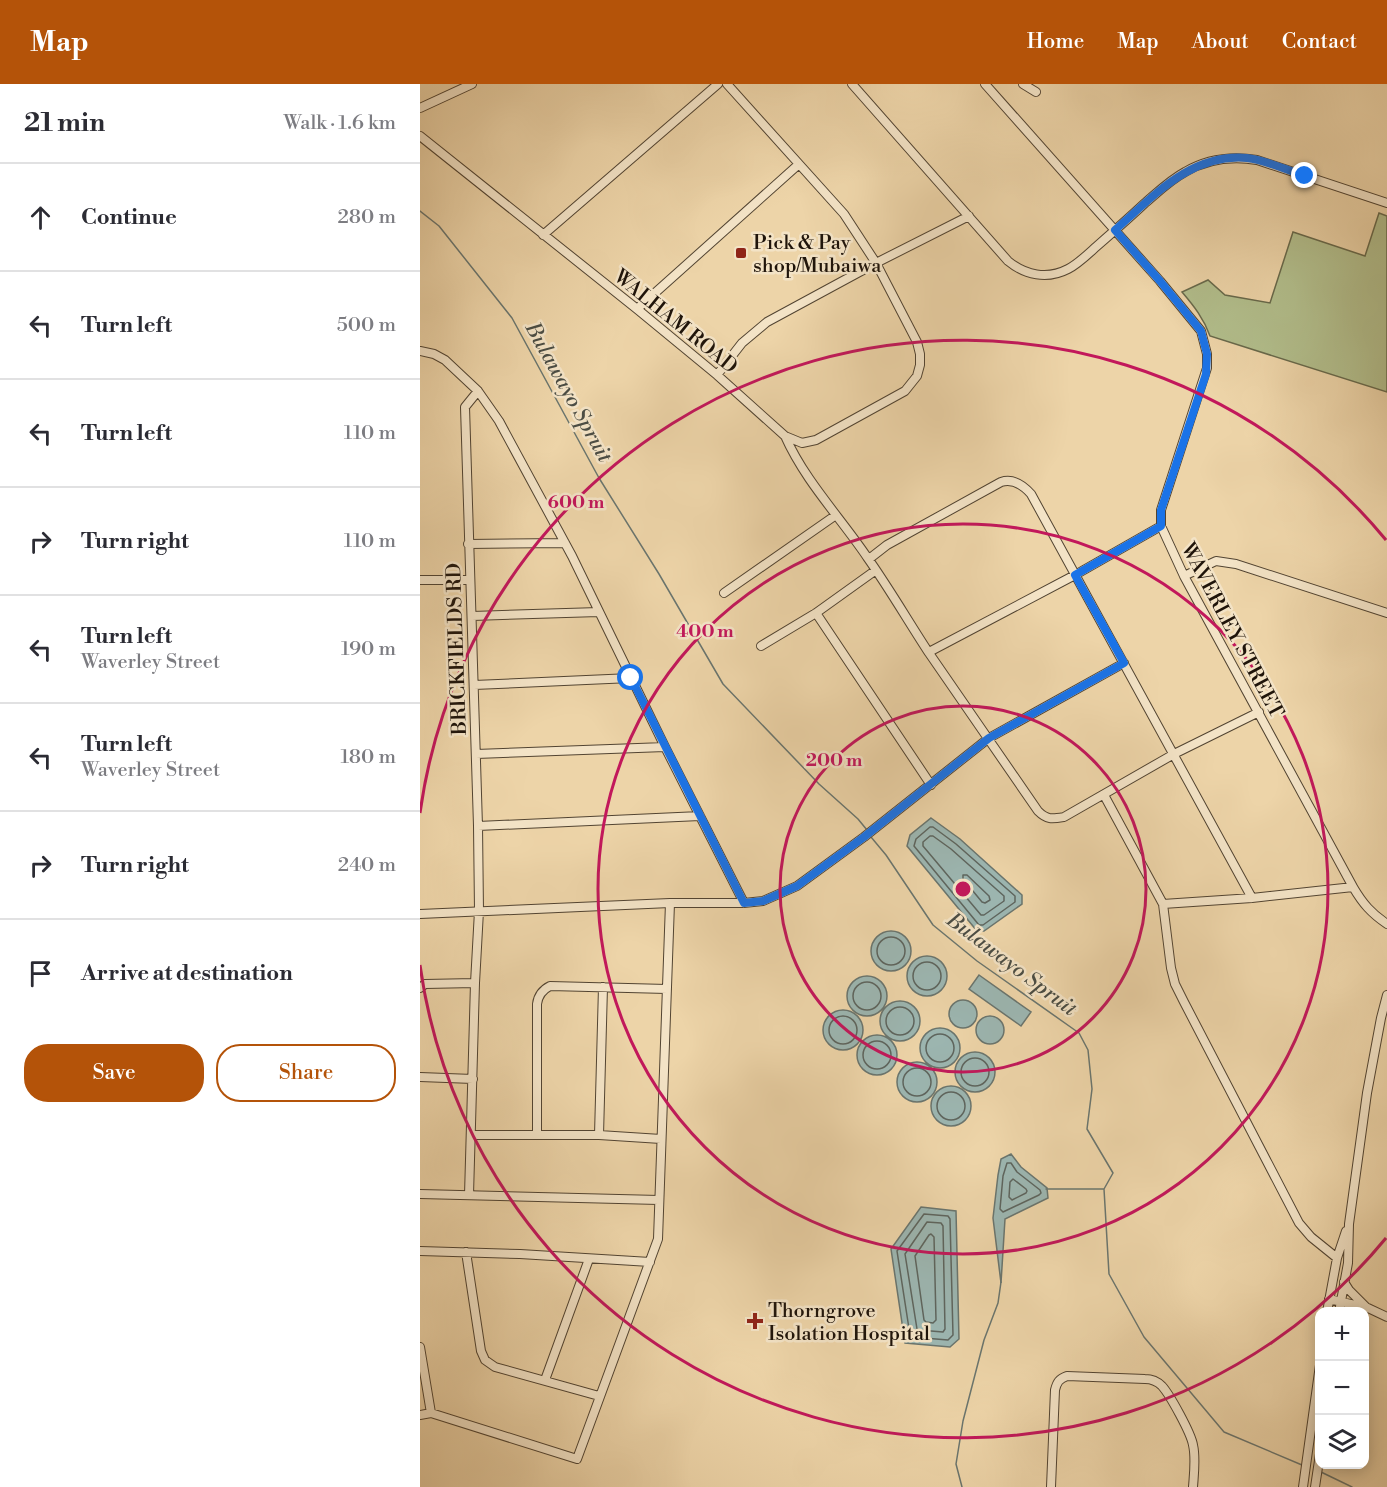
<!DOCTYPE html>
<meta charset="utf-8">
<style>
body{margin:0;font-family:"Libre Bodoni",serif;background:#f2f2f3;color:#2b2b33}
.controls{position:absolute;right:18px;bottom:18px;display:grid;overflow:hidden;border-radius:12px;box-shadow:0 3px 15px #0003}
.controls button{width:54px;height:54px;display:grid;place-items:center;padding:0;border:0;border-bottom:2px solid #e1e1e2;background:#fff;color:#2b2b33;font:30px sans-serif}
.stop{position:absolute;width:18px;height:18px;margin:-14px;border:4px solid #1a73e8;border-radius:50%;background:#fff}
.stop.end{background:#1a73e8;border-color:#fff;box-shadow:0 2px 6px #0008}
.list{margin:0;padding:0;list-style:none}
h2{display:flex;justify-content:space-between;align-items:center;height:78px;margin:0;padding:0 24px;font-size:26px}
h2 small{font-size:20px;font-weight:400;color:#7c7c81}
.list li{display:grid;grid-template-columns:39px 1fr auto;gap:18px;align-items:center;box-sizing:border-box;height:108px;padding:0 24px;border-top:2px solid #e1e1e2}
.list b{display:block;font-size:22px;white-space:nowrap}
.list p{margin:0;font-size:20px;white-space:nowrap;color:#7c7c81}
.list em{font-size:20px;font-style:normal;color:#7c7c81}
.actions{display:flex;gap:12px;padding:18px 24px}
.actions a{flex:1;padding:14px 0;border:2px solid #b45309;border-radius:24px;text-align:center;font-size:21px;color:#b45309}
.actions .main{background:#b45309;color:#fff}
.icon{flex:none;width:33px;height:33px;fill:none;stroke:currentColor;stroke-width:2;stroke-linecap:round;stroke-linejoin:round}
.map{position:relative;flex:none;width:967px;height:1403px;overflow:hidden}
header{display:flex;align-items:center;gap:36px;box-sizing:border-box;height:84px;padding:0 30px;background:#b45309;color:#fff}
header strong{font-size:28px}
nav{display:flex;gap:33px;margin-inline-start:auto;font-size:21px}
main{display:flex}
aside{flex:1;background:#fff}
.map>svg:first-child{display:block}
.green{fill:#b2be8c;stroke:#68694b;stroke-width:1.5}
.water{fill:#9cb6b1;stroke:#6a756e;stroke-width:1.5}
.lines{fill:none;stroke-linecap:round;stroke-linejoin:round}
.shore{stroke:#5e655e;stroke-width:1.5}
.stream{stroke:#6a756e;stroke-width:1.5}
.minor-casing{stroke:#524432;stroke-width:10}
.minor{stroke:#f3e3c6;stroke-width:8}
.route{stroke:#1a73e8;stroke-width:8}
.ring{fill:none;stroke:#c2185b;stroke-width:3}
.poi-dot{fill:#8f2418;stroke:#f3e3c6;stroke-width:2}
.labels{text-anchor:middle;stroke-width:5;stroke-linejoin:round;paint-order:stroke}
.poi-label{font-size:20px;fill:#1f140a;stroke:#f3e3c6;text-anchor:start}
.street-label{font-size:20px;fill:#1f140a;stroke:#f3e3c6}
.water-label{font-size:21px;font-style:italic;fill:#4b4d44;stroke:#f3e3c6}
.centre{fill:#c2185b;stroke:#f3e3c6;stroke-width:3}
.ring-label{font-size:18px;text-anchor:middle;font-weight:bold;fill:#c2185b;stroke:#f3e3c6;stroke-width:5;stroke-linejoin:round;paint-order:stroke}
</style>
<header>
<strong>Map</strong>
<nav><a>Home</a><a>Map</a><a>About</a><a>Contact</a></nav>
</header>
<main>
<aside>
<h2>21 min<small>Walk · 1.6 km</small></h2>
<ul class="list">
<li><svg class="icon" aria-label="ahead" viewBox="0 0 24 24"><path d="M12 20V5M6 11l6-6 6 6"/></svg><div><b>Continue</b></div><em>280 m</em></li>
<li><svg class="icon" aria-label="left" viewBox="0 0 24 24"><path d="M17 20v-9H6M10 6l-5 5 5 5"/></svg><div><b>Turn left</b></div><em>500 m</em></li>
<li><svg class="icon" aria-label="left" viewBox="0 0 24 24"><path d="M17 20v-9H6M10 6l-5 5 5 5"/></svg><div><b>Turn left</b></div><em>110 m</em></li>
<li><svg class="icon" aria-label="right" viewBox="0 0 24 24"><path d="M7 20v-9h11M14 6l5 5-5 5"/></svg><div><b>Turn right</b></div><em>110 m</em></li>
<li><svg class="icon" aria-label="left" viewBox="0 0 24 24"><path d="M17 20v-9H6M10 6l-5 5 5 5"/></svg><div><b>Turn left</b><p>Waverley Street</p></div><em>190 m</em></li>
<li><svg class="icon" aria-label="left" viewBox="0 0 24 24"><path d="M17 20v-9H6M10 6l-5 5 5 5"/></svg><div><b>Turn left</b><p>Waverley Street</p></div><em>180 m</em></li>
<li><svg class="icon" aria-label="right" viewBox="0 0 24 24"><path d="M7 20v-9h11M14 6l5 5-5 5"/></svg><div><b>Turn right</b></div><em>240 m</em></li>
<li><svg class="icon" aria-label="arrive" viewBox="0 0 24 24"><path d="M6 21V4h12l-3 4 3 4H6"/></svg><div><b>Arrive at destination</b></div></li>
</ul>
<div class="actions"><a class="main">Save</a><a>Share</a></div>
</aside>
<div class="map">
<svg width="967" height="1403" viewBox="0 0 967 1403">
<rect width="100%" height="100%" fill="#edd4a8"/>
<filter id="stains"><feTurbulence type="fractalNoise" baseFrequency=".00333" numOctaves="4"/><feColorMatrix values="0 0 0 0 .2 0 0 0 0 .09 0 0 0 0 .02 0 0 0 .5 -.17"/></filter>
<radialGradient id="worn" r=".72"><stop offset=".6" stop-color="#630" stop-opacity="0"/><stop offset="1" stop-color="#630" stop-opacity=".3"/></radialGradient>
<path class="green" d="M959,129L967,132V308L790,252C784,235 774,222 762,208L788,196L805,211L850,219L873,148L945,172Z"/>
<path class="water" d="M511,734L540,755L602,811V820L564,847H557L487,762L490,751Z
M451 867a20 20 0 1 1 40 0a20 20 0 1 1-40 0Z
M487 892a20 20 0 1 1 40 0a20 20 0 1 1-40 0Z
M559,891L611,928L601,942L549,905Z
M427 912a20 20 0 1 1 40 0a20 20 0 1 1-40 0Z
M529 930a14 14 0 1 1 28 0a14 14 0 1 1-28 0Z
M460 937a20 20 0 1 1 40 0a20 20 0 1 1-40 0Z
M403 946a20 20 0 1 1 40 0a20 20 0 1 1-40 0Z
M556 946a14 14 0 1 1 28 0a14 14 0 1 1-28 0Z
M500 964a20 20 0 1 1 40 0a20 20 0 1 1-40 0Z
M437 971a20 20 0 1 1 40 0a20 20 0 1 1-40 0Z
M535 988a20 20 0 1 1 40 0a20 20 0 1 1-40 0Z
M477 998a20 20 0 1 1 40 0a20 20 0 1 1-40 0Z
M511 1022a20 20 0 1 1 40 0a20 20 0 1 1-40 0Z
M591,1070L601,1083L627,1104L628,1114L585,1135L581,1199L573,1134L578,1091L581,1075Z
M501,1123L536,1127L539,1255L530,1263L485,1259L471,1165Z"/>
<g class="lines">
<path class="shore" d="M510,743H513L536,760L595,812V818L563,841H559L494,762L496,755Z
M510,752H513L531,765L584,812V817L564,831H561L503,762V758Z
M543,791H547L569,812L570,816L565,819L562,818L543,795Z
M457 867a14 14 0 1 1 28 0a14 14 0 1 1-28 0Z
M493 892a14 14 0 1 1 28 0a14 14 0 1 1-28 0Z
M433 912a14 14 0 1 1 28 0a14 14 0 1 1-28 0Z
M466 937a14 14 0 1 1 28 0a14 14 0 1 1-28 0Z
M409 946a14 14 0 1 1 28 0a14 14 0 1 1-28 0Z
M506 964a14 14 0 1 1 28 0a14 14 0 1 1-28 0Z
M443 971a14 14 0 1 1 28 0a14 14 0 1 1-28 0Z
M541 988a14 14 0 1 1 28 0a14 14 0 1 1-28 0Z
M483 998a14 14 0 1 1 28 0a14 14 0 1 1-28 0Z
M517 1022a14 14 0 1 1 28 0a14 14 0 1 1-28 0Z
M587,1079H591L597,1088L620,1106L621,1109L619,1111L583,1128L580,1125L583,1092Z
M593,1095L606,1105L607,1107L606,1109L592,1116L589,1113L590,1098Z
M504,1130L528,1132L530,1135L533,1251L528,1256L492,1253L490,1251L477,1167Z
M507,1138L521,1139L523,1142L525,1245L523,1248L499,1246L497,1245L485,1170Z
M511,1150L514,1153L516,1236L513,1239L506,1238L504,1236L495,1172L509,1151Z"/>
<path class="stream" d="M0,127L19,142L92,234L179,394L239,490L303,600L399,700L438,735L447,746
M451,753L466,771L513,841L557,877L659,949L668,966L672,1005L667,1045L693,1089L684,1105L689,1190L724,1253L804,1348L882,1381
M626,1105H684
M901,1388L932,1403
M542,1403L536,1380L543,1337L564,1256L578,1219L581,1198"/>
<defs>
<path id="minor" d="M432,0L588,177C605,191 627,196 648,185C658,180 668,170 677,162C693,148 709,134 725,119C738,108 750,96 765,88C787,75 812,72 837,76L967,119
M565,0L740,197L781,247L787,270V284L741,426V442L764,492L933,803C943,820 951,829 967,840
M603,0L616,8
M0,24L52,0
M0,52L217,225L297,291L365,352L382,359L396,356L485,307L497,292L500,281V270L497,258L456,179L424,130L307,0
M123,151L298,0
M217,225L379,80
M0,267L14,270L25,276L58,307L79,337L152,472L245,663L324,819
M297,291L322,259L347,238L456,179L549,132
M365,352C385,397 420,433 447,473C469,504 488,537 509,569C545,622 582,674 618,727C627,736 632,735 644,733L754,670L839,628
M48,460L145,459
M449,475L467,461L581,398C593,394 603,401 611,410L832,814
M764,492L796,477L816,480L967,529
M0,496H50
M304,509L416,431
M396,529L511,701
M52,532L179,528
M341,562L396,529L456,486
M509,568L655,491L741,442
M54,601L211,594
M56,670L245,663
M684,711L743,820L751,884L755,900L764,918L879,1139L891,1153L917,1174
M58,742L280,732
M743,820L832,814L933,803
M0,830L250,819H324L343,817L377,802L444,753L569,654L704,579
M0,904L5,900L55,899
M0,993L53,995
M117,1050V920C118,912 122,906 130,902L247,905
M52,1051H179L241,1055
M179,1051L183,903
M0,1110L239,1116
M49,1111L55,899L59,827L58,742L45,323L58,307
M0,1167L100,1170L230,1178
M46,1168L61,1267L65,1276L75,1283L179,1312
M924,1198L929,1206L947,1224
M909,1215L948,1224L967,1233
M907,1228L917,1174L926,1147
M919,1228L928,1179L929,1140L947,1009L961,934L967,911
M0,1263L11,1329
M125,1296L169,1175
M0,1331L11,1329L157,1375L238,1155L250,819
M631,1403L635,1306C637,1298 639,1295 647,1292L725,1295C732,1295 737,1297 742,1302C750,1311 771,1349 773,1361C776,1374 774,1389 773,1403
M883,1403L900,1281
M895,1403L900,1370"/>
</defs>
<use href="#minor" class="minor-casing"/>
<use href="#minor" class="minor"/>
</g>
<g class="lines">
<path class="route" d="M211,594L324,819L343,817L377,802L444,753L569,654L704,579L655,491L741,442V426L786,290L787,270L781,247L740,197L695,146C734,112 771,69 827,74C846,76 866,86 885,92"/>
</g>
<g class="ring">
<circle cx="543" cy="805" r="183"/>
<circle cx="543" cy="805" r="365"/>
<path d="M966 1154A548 548 0 0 1 0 881M0 729A548 548 0 0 1 966 456"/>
</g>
<g class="poi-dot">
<rect x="315" y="163" width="12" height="12" rx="3"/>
<path d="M332 1228h6v6h6v6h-6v6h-6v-6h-6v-6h6z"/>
</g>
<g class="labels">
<g class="poi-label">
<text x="333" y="165">Pick &amp; Pay<tspan x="333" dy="23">shop/Mubaiwa</tspan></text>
<text x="348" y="1233">Thorngrove<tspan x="348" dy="23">Isolation Hospital</tspan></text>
</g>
<g class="street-label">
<text transform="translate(256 237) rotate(39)" y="7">WALHAM ROAD</text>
<text transform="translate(813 546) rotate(62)" y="7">WAVERLEY STREET</text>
<text transform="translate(36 565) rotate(-92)" y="7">BRICKFIELDS RD</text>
</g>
<g class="water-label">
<text transform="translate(149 308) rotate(61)" y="7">Bulawayo Spruit</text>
<text transform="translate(592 880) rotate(37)" y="7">Bulawayo Spruit</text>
</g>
</g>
<circle cx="543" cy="805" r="9" class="centre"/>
<g class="ring-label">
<text x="156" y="424">600 m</text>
<text x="285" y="553">400 m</text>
<text x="414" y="682">200 m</text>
</g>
<rect width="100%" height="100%" filter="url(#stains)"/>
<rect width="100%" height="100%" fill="url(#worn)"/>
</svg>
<div class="controls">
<button>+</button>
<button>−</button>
<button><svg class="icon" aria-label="layers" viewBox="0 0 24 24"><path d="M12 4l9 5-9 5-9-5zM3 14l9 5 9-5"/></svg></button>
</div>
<div class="stop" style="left:211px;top:594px"></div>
<div class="stop end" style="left:885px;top:92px"></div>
</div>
</main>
